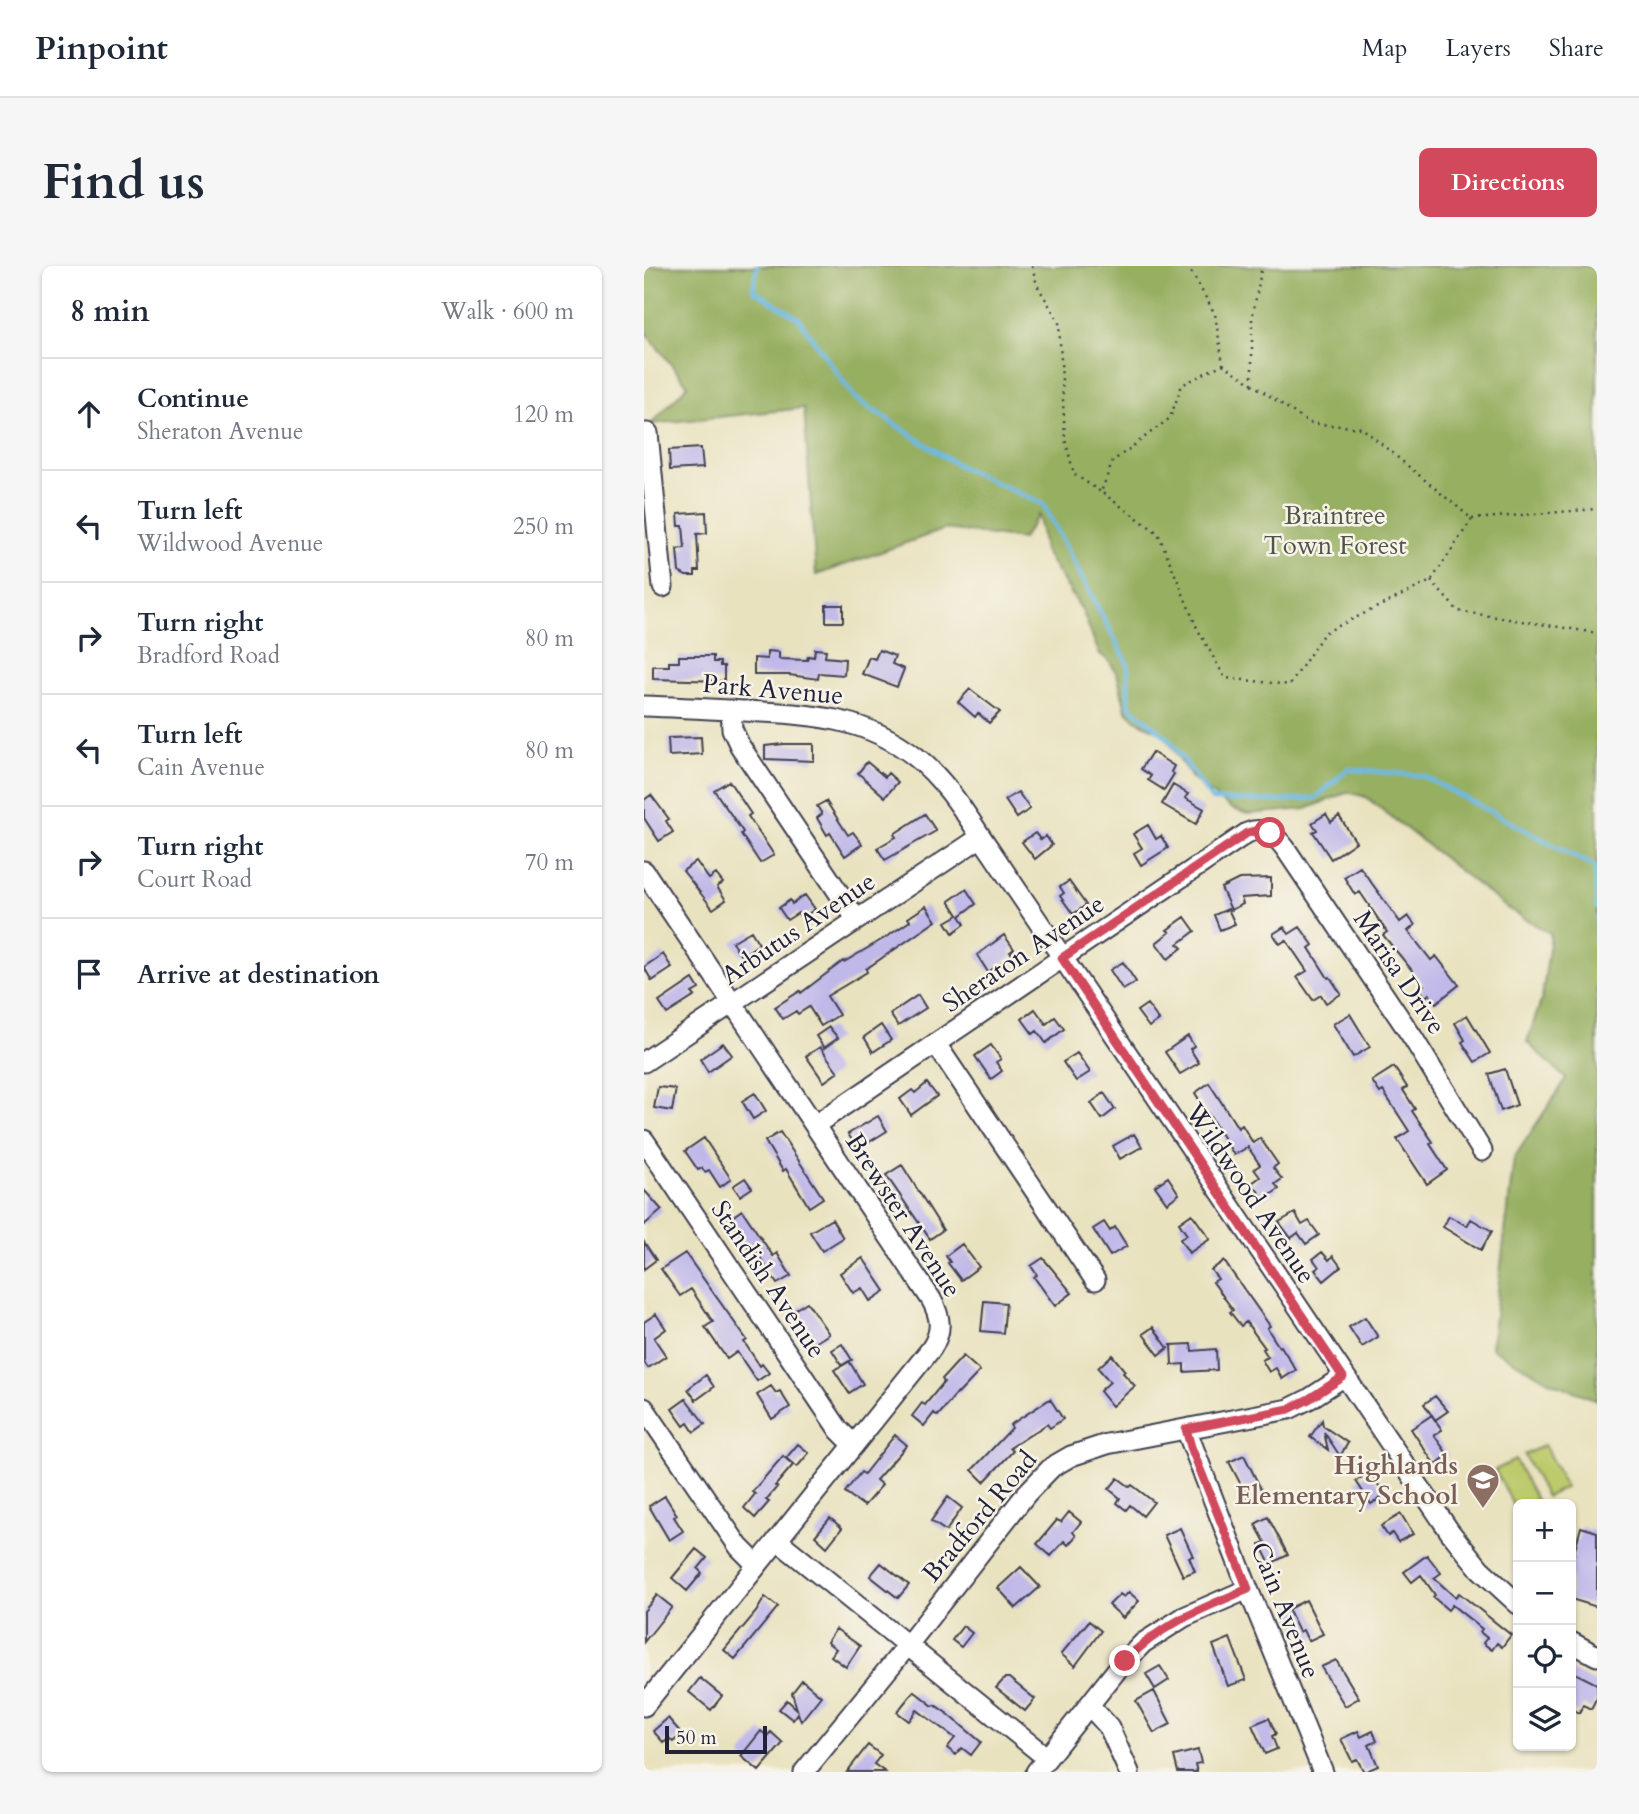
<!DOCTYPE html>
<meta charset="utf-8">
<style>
body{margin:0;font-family:Cardo,serif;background:#f6f6f7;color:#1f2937}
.controls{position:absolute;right:21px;bottom:21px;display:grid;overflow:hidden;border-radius:10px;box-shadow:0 2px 5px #0004}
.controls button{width:63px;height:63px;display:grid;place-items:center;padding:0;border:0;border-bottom:2px solid #e0e1e3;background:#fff;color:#1f2937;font:35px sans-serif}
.scale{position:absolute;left:21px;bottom:18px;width:102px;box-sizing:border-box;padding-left:7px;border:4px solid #22223b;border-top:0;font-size:19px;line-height:24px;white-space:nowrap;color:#22223b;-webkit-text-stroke:5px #f7f3e8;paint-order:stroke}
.stop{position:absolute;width:21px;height:21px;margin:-16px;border:5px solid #d1495b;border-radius:50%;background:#fff}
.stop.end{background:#d1495b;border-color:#fff;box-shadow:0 2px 7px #0008}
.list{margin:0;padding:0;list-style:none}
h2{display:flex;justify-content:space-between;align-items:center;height:91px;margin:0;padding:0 28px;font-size:30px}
h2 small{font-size:23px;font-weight:400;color:#747a83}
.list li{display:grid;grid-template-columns:46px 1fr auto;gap:21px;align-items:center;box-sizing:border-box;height:112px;padding:0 28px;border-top:2px solid #e0e1e3}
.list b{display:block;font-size:26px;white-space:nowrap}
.list p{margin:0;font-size:23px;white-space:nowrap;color:#747a83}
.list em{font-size:23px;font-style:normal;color:#747a83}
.icon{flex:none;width:38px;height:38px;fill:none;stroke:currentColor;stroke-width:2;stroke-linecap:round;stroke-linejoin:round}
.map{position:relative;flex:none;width:953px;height:1506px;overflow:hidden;border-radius:10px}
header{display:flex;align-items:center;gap:42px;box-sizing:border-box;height:98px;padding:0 35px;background:#fff;border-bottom:2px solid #e0e1e3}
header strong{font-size:33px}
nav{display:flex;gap:38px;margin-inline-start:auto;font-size:24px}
.intro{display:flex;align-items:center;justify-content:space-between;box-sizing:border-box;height:168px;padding:0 42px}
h1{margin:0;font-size:49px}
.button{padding:18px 32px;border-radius:10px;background:#d1495b;color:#fff;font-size:24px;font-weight:700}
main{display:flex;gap:42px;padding:0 42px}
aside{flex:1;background:#fff;border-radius:10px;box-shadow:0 2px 5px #0004}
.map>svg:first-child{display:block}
.green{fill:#bdcb6c;stroke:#707654;stroke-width:2}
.forest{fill:#96af60;stroke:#5c684e;stroke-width:2}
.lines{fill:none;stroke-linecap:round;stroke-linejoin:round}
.stream{stroke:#6cbae6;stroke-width:4.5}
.building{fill:#c0b8e9}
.minor-casing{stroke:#403f4f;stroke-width:23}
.path{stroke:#403f4f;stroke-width:2.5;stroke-dasharray:2 5;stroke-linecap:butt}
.minor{stroke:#fff;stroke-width:19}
.route{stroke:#d1495b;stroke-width:9}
.labels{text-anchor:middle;stroke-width:5;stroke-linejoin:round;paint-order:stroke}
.park-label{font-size:26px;fill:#50554a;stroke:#f7f3e8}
.street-label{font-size:26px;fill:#22223b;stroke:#f7f3e8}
.education-label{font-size:26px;font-weight:bold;fill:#785e54;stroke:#f7f3e8;text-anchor:end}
</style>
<header>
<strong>Pinpoint</strong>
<nav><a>Map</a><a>Layers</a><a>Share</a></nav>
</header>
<div class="intro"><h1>Find us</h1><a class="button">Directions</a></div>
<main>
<aside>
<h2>8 min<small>Walk · 600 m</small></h2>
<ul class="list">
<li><svg class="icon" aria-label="ahead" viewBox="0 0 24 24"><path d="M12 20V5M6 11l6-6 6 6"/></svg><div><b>Continue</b><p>Sheraton Avenue</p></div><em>120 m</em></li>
<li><svg class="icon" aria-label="left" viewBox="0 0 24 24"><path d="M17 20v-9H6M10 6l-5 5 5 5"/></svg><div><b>Turn left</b><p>Wildwood Avenue</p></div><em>250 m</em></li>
<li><svg class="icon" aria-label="right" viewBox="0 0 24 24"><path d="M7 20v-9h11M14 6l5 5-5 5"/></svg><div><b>Turn right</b><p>Bradford Road</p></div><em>80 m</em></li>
<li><svg class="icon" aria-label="left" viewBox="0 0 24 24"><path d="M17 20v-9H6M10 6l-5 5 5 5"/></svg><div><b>Turn left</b><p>Cain Avenue</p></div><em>80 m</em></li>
<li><svg class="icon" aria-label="right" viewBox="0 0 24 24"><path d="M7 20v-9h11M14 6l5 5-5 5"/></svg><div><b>Turn right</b><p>Court Road</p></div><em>70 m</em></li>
<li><svg class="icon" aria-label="arrive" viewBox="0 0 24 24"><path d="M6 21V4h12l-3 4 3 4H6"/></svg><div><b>Arrive at destination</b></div></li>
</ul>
</aside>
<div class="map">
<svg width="953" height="1506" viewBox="0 0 953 1506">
<rect width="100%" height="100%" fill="#f7f3e8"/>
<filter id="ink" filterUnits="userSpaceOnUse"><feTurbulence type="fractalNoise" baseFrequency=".0143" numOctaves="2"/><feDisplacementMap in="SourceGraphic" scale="14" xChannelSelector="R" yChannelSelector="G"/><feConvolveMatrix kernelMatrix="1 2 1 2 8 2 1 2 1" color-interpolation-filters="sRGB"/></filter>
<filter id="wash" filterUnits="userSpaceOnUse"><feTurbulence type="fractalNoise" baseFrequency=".00686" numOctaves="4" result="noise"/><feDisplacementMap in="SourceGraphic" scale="28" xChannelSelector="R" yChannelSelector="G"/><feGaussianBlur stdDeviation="1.57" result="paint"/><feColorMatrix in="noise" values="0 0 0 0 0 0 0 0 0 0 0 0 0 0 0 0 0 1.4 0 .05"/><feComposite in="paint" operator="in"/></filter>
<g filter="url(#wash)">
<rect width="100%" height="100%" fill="#e9e2bf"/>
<path class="green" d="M900,1179L922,1221L902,1231L880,1189Z
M871,1194L893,1236L874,1238L873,1246L851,1204Z"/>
<path class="forest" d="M0,0H953V1134L905,1115L847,1082L870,892L922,813L883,776L898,732L907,668L863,642L722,531L704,526L662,543L603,548L587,542L565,526L548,512L519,467L493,455L482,444L473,407L465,395L455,387L438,344L400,285L395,249L378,273L301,263L172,309L160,142L7,158L44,119L0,65Z"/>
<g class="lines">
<path class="stream" d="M113,0L109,24L154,52L211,132L315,200L399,238L484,398V439L524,472L568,534L636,535L672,532L704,503L779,510L951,601L953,642
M953,652V686"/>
</g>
<g id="blocks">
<path class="building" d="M57,182L59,202L26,204L25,184Z
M62,246L63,267L53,268L55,305H51V310H42L35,306L33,283L41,282L39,260H35L34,248Z
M182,339H199V356H182Z
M171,383L182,384L181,391L201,393L200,409L175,407L174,413L145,409H110V392L123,393V385L135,386V393L163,394L164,390L170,391Z
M235,384L251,390L248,398L260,403L253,421L218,408L225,391L231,393Z
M35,390H69V396H76V400H80V415L9,413V400H25V396H35Z
M326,423L356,446L345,457L334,447L331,451L314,436Z
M57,471L58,488L25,490L24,472Z
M140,478H170V495L121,493V480Z
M508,486L530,500L527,506L530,508L520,524L504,514L507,510L497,503Z
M223,496L241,511L244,507L254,516L241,531L214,507Z
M85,515L107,548L104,550L130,589L116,597L97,568L99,566L70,524Z
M529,519L544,528L541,532L560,543L552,558L518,538Z
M374,526L386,543L373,552L361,534Z
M7,529L25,553L22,555L29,566L15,575L0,552V534Z
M182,535L204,569L209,566L218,578L201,590L186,567L183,569L173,552L178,548L173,540Z
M281,548L292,565L241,594L233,582L252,571L250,568Z
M682,548L687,556L695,550L712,576L687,593L669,566L673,564L668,557Z
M504,559L512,573L517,570L524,582L497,599L490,587L498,582L489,568Z
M391,567L397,574L402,570L408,579L391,593L378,576Z
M52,595L65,613L72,608L79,617L73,621L82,634L69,643L39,605Z
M716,601L756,656L764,650L771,659L764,665L787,694L792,690L815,719L792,737L785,728L782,731L776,723L780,719L739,669L743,666L716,626L711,629L700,611Z
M627,612V630L597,632L599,638L587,644L577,622L595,613Z
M425,615L442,639L429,648L416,630L420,627L416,621Z
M322,623L332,638L316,650L321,658L309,667L302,656L314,649L305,635Z
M161,629L171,643L158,652L154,647L143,654L135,642L146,634L148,638Z
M282,640L292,655L222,703L223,706L183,730L195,749L177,760L165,741L154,748L152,745L139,753L131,741L156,725L157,727L199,695L200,696L244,670L266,655L264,652Z
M584,643L591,658L576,664L570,649Z
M541,651L551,665L534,678L538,682L524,693L512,677L526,666L523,664Z
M640,661L645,668L656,661L669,679L665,682L684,712L686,711L697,728L682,737L677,729L669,734L653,711L663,705L642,674L636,678L629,668Z
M107,665L115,678L97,690L88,676Z
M360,669L370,683L366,686L369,689L344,706L333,689Z
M19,688L28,702L8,715L0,701Z
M479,696L492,716L479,724L466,704Z
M49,713L55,723L48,727L51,730L23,748L15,736Z
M274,729L282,742L254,760L246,748Z
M503,738L515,754L505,761L493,745Z
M391,743L402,758L411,751L420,763L402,777L393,765L389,768L378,753Z
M706,748L726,781L709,791L689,758Z
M823,749L846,787L831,796L818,776L821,774L811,757Z
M237,759L247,774L229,786L220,771Z
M185,761L194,772L180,782L172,770Z
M544,770L550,780L546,783L555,797L536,808L521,786Z
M79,777L88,789L64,806L56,793Z
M347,779L357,793L352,796L358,805L347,813L331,790Z
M176,781L194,806L180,816L162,790Z
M433,787L446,806L432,815L419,796Z
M750,801L763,821L759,824L771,843L768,845L789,876L786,878L803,904L783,918L753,873L765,865L739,825L736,827L728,815Z
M861,803L873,839L857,845L845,808Z
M283,817L293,830L267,849L256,833L268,824L271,827Z
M565,817L594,862L598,859L609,877L616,872L634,898L629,902L638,913L631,918L635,923L620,933L608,917L616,911L610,903L616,899L604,881L590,889L551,827Z
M14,821L32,823L28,845L10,842Z
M111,827L122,845L109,853L98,835Z
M460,827L471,843L458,853L447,837Z
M234,850L243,865L214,883L204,868Z
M136,866L179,932L165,941L142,903L139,905L121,875Z
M490,868L498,881L476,893L469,880Z
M60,872L87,913L76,921L65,904L61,906L58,902L54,904L41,885Z
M258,899L299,964L286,973L242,909Z
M524,911L535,928L523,937L511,920Z
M101,912L108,922L96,930L89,920Z
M0,924L18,944L0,959Z
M98,944L129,990L133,987L147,1010L133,1018L111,983L107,985L85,953Z
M651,947L658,959L665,955L675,969L662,978L654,967L647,972L635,956Z
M548,948L566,973L545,987L536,973L543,969L535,957Z
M805,950L823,960L827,953L848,965L837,984L799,961Z
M188,953L199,972L178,985L166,966Z
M460,956L466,965L471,961L483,980L466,990L449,963Z
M0,976L12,994L0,1003Z
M318,978L335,1001L317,1014L304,997L306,996L302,990Z
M678,986L685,994L689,990L697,1001L680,1015L671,1004L675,1001L669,993Z
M41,987L103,1074L100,1076L116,1100L118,1098L125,1107L113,1115L93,1086L83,1093L61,1061L69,1056L47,1023L36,1030L17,1003Z
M219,992L241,1025L226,1035L218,1022L209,1027L196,1007Z
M399,992L428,1027L411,1040L390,1011L393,1009L387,1000Z
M580,995L626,1060L623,1062L635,1081L637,1080L652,1104L638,1113L632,1102L625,1106L618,1094L624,1091L619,1083L621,1082L602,1056L597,1060L586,1046L589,1044L569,1016L574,1013L567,1004Z
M340,1035L362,1037L359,1067L337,1065Z
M163,1036L185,1068L169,1078L147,1046Z
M12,1048L22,1063L10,1072L22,1090L4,1102L0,1096V1056Z
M721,1051L734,1071L718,1081L705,1061Z
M509,1061L524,1082L515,1089L499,1068Z
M198,1078L208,1094L198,1100L188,1084Z
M547,1078L548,1085L572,1083L573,1104L540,1106V1098L528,1099L527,1079Z
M468,1089L481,1105L479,1107L491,1120L468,1140L456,1125L466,1116L454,1102Z
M319,1090L336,1105L314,1128L313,1127L294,1150L290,1147L280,1160L268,1150L278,1137L281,1139L300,1116L298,1113Z
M205,1095L219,1118L205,1127L190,1104Z
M62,1109L70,1121L52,1134L44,1123Z
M127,1120L132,1127L136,1125L146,1141L128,1153L113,1129Z
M791,1130L804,1145L791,1154L780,1138Z
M42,1133L61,1158L50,1166L44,1157L40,1160L28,1143Z
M406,1133L419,1153L406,1162L403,1158L366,1182L369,1185L340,1216L328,1204L368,1162L366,1159Z
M788,1149L798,1164L790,1169L804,1189L791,1199L767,1163Z
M678,1154L679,1160L704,1177L696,1190L680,1166L684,1184L666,1171Z
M251,1169L263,1179L232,1214L238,1219L220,1240L201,1226L217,1206L220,1208Z
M154,1178L165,1187L153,1201L142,1192Z
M600,1189L619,1227L605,1234L585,1196Z
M139,1190L149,1199L131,1220L133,1221L122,1234L125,1236L111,1252L100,1242L111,1228L108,1226Z
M726,1206L741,1229L727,1238L712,1215Z
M474,1212L486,1221L488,1219L510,1236L499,1250L486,1239L482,1244L473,1237L476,1232L465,1223Z
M21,1230L33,1249L30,1251L39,1265L25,1274L5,1240Z
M304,1231L318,1242L302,1265L287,1255Z
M425,1246L437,1256L429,1266L432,1270L424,1279L420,1275L407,1290L393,1278L413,1254L417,1256Z
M757,1248L769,1268L754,1276L748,1267L744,1270L737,1260Z
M624,1251L644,1289L626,1298L616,1278L621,1276L611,1258Z
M186,1252L198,1262L183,1281L171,1270Z
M937,1261L953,1266V1341L927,1333V1298Z
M536,1262L549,1290L545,1291L551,1305L539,1310L520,1269Z
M52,1283L63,1292L54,1303L58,1307L43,1325L28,1312Z
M783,1289L797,1307L790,1312L811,1331L815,1327L867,1369L858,1381L853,1377L848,1384L839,1377L843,1372L836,1366L838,1363L808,1339L804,1344L789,1331L791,1329L777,1309L768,1316L760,1306Z
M237,1297L265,1319L254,1332L226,1310Z
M377,1301L396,1321L372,1342L354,1322Z
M485,1326L495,1335L479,1352L465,1339L476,1328L480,1331Z
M13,1329L28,1341L0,1376V1345Z
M121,1331L134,1341L91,1393L80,1384L112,1346Z
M662,1334L679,1368L664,1375L659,1364L655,1366L644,1343Z
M445,1355L457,1365L431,1400L417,1388Z
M319,1360L328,1367L317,1381L308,1374Z
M192,1363L216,1380L202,1401L187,1390L192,1383L183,1376Z
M586,1372L602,1414L584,1420L569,1379Z
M692,1394L715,1432L701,1440L677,1401Z
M516,1400L525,1414L511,1423L502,1408Z
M927,1405L953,1418V1431L947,1443L939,1439L935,1447L927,1443Z
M56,1412L78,1430L67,1444L45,1426Z
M361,1412H365L391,1433L381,1445L352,1422Z
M158,1414L177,1430L157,1455L154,1447L149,1454L135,1443L143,1434L153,1443L148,1427Z
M270,1425L289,1440L291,1439L304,1448L337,1476L327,1489L318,1482L312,1489L303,1482L311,1472L273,1444L265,1455L253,1446Z
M510,1425L527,1458L510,1467L492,1435Z
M24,1452L38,1468L29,1476L25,1472L20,1477L9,1465Z
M625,1452L632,1468L628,1470L633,1483L621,1488L608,1459Z
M117,1465L123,1470L127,1466L139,1477L115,1505L97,1490Z
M714,1465L717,1471L729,1465L733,1475L725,1479L734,1500L720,1506L713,1493L708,1495L697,1473Z
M224,1479L237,1489L230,1498L241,1506H203Z
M554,1484L557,1497L551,1498L553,1506H534L530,1490Z"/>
</g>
</g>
<g filter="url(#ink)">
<use href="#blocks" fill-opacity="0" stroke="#403f4f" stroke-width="2"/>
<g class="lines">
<defs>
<path id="minor" d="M0,167H4L19,321
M0,440C34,441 67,443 101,445C163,448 221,450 272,491C304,516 325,554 348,587L806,1266L836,1303L874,1338
M87,444L88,463L96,480L213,654
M0,605L287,1033C297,1051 299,1065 287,1083L0,1440
M292,778L451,1014
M0,796L337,571
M171,859L603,567C619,560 631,569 641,582L769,772L838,885
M0,874L195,1164L210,1179
M0,1142L95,1281L113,1299
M542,1163L604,1323L679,1506
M133,1274L403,1492
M927,1376L953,1390
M445,1439L465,1461L485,1506
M160,1506L263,1380L383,1227L408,1201L427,1190L463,1178L645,1143L665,1133L699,1111
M392,1506L472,1405L499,1377L540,1351L604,1323"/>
</defs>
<use href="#minor" class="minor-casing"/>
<path class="path" d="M388,0L393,19L415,56L421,173L430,208L457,226
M544,0L571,48L579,98
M579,98L665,157L718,162L828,253L787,315L680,367L646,419L581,412L553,362L514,267L457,226L469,195L526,152L538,119Z
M608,118V53L618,0
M828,253L953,243
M787,315L814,345L953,367"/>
<use href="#minor" class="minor"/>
</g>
</g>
<g class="lines" filter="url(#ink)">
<path class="route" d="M481,1395C515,1359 559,1342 604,1323L547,1181L542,1163L645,1143L665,1133L699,1111L418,692L603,567L614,564L626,567"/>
</g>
<defs>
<symbol id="school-pin" viewBox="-11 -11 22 30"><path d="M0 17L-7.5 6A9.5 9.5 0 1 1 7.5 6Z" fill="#8d6e63" stroke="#f7f3e8"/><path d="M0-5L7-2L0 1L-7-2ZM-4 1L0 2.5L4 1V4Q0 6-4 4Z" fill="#fff"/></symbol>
</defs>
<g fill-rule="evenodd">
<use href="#school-pin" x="820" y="1195" width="38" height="52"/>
</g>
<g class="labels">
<g class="park-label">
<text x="691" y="258">Braintree<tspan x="691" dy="30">Town Forest</tspan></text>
</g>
<g class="street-label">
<text transform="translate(129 423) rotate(5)" y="9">Park Avenue</text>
<text transform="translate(154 662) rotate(-34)" y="9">Arbutus Avenue</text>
<text transform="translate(379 687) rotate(-34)" y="9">Sheraton Avenue</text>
<text transform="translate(756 706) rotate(56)" y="9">Marisa Drive</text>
<text transform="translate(607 927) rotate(56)" y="9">Wildwood Avenue</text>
<text transform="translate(260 949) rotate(57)" y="9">Brewster Avenue</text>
<text transform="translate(125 1013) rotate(56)" y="9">Standish Avenue</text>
<text transform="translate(335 1250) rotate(-50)" y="9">Bradford Road</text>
<text transform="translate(642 1344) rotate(68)" y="9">Cain Avenue</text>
</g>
<g class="education-label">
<text x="814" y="1208">Highlands<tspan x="814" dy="30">Elementary School</tspan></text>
</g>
</g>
</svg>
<div class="controls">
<button>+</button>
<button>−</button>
<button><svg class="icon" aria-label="locate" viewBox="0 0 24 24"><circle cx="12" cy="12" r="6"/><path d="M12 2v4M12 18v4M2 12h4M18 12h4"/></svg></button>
<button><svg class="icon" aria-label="layers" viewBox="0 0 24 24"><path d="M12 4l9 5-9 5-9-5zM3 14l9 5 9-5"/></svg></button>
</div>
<div class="scale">50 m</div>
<div class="stop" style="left:626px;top:567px"></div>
<div class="stop end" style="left:481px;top:1395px"></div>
</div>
</main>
